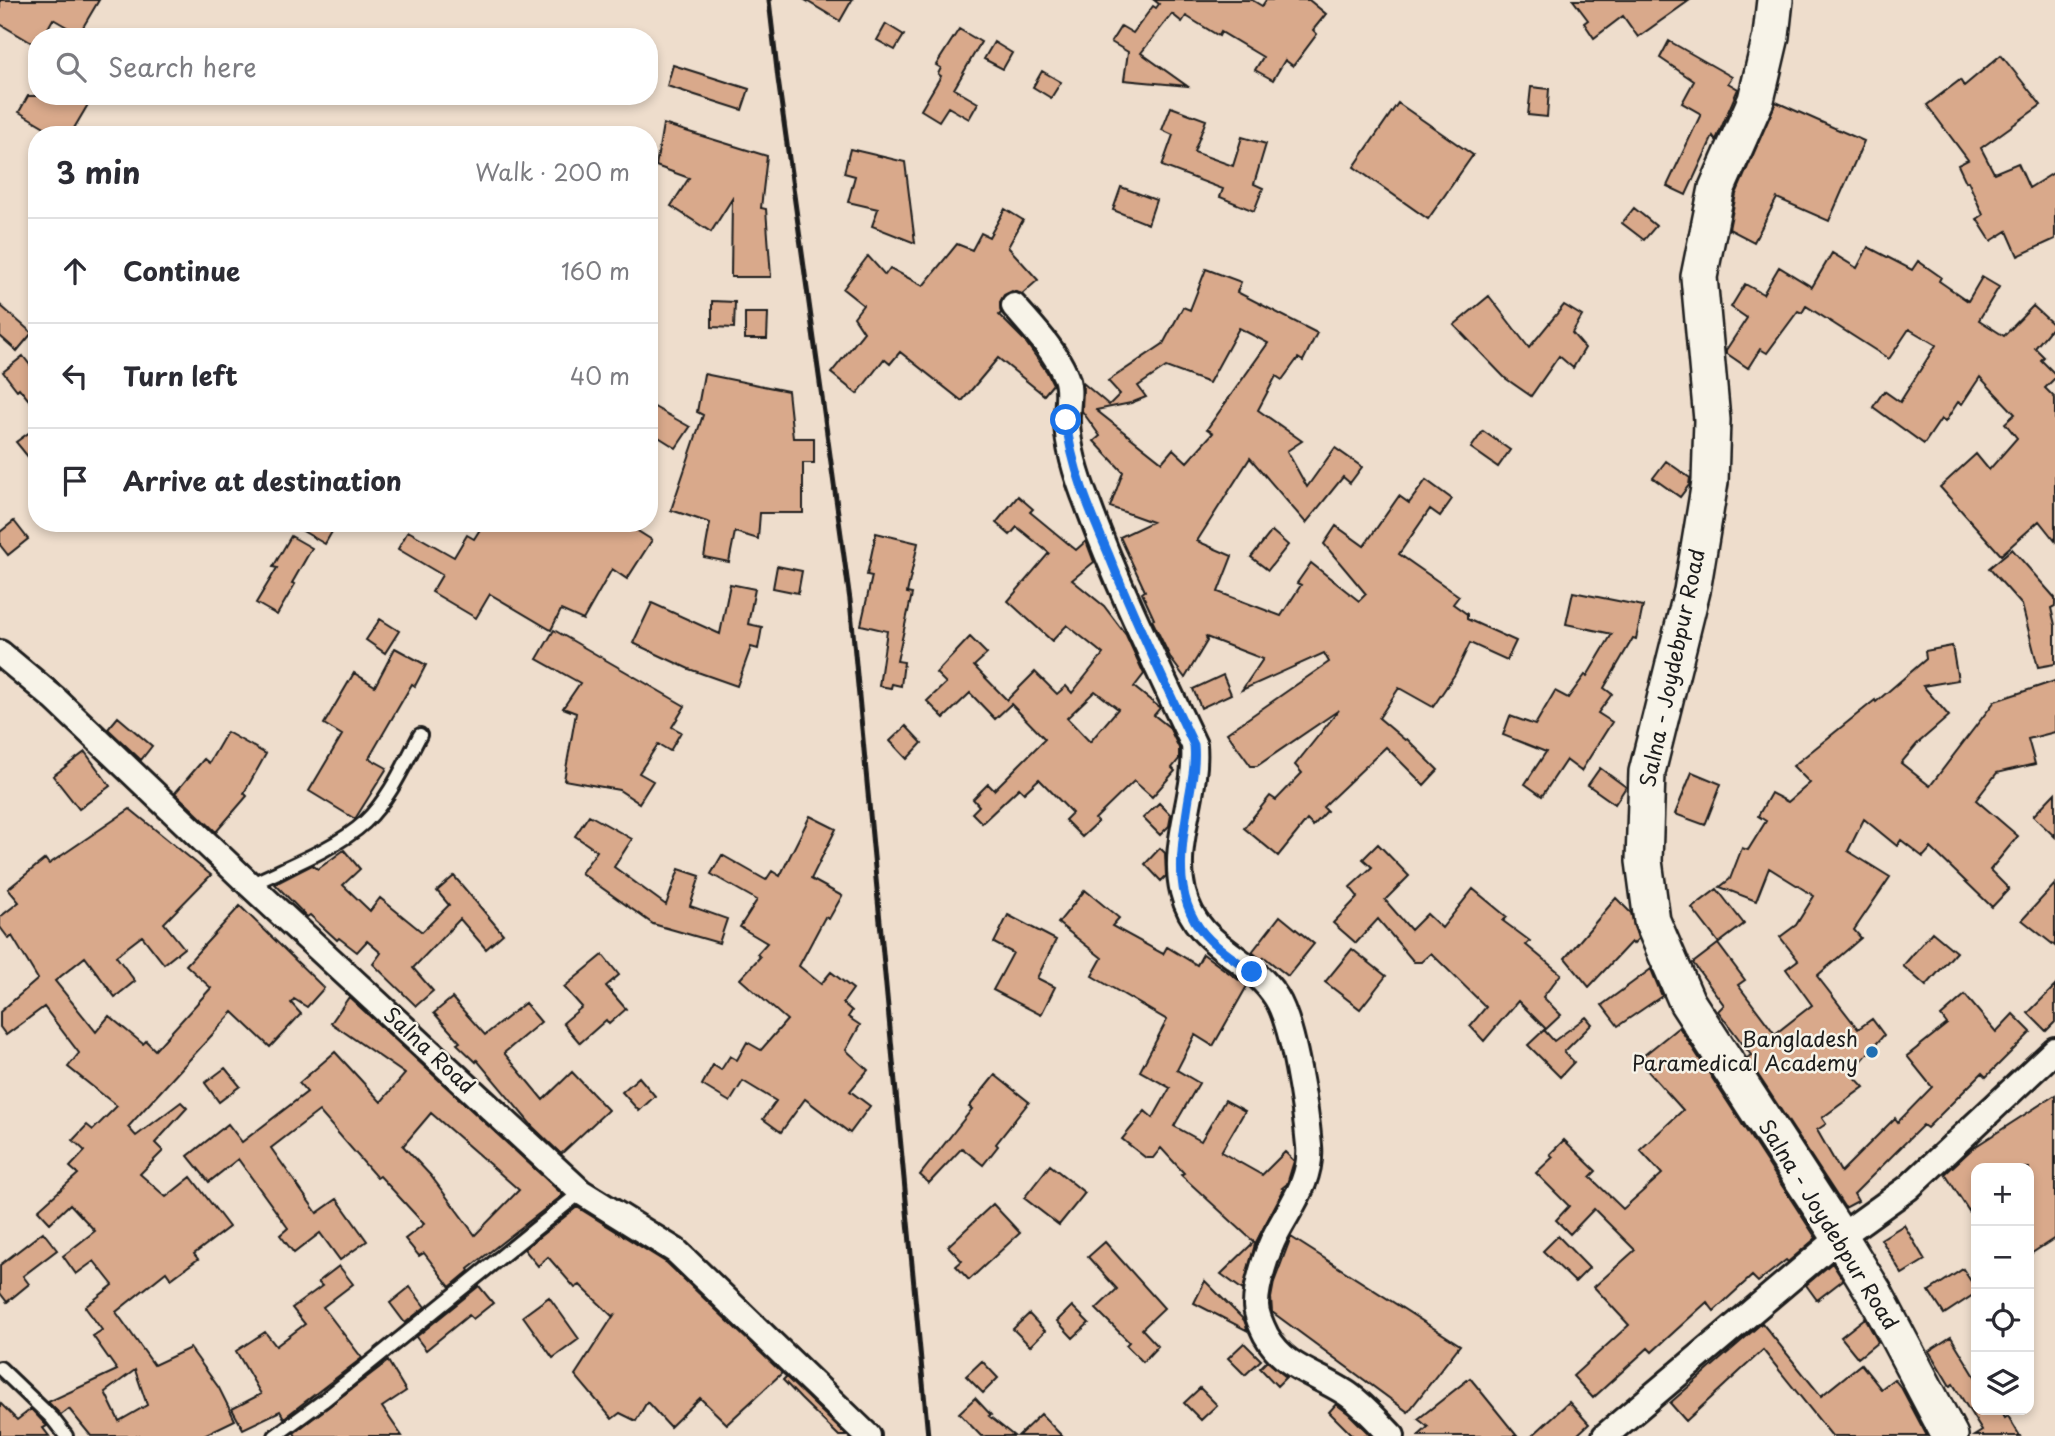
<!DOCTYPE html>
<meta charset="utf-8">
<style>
body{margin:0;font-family:"Playpen Sans",sans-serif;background:#f7f7f7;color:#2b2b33}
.controls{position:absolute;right:21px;bottom:21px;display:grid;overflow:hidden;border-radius:14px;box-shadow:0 4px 10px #0003}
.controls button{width:63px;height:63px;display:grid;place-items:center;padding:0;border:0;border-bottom:2px solid #e1e1e2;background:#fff;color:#2b2b33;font:35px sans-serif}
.stop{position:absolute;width:21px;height:21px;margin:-16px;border:5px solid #1a73e8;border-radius:50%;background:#fff}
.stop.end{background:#1a73e8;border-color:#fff;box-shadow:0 2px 7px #0008}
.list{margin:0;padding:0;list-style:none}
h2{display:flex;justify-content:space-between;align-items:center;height:91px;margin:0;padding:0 28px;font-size:30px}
h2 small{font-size:23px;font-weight:400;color:#7c7c81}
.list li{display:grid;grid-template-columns:46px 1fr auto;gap:21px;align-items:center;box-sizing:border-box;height:105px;padding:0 28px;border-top:2px solid #e1e1e2}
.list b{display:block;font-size:26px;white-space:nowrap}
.list em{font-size:23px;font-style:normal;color:#7c7c81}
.icon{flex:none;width:38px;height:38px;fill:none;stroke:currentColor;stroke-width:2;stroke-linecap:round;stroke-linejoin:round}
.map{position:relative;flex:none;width:2055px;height:1436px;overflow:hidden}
.search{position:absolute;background:#fff;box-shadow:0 4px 10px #0003;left:28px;top:28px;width:630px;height:77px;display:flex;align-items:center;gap:18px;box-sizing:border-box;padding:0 24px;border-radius:28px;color:#7c7c81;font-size:26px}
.panel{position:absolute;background:#fff;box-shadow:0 4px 10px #0003;left:28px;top:126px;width:630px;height:406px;border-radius:28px}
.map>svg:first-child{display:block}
.building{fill:#d9a98b;stroke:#1c1c1c;stroke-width:2;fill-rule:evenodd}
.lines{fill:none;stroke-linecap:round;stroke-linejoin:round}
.lane-casing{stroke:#1c1c1c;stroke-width:18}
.street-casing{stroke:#1c1c1c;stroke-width:30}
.secondary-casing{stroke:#1c1c1c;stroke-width:40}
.lane{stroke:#f7f3e8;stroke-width:12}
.street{stroke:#f7f3e8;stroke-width:24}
.secondary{stroke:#f7f3e8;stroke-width:35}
.rail{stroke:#1c1c1c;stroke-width:5}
.route{stroke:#1a73e8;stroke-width:9}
.poi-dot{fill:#1f6fb2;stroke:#f7f3e8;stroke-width:2.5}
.labels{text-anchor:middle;stroke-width:5;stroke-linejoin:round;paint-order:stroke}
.street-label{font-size:21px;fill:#1c1c1c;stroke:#f7f3e8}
.poi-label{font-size:21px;fill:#1c1c1c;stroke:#f7f3e8;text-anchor:end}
</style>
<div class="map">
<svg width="2055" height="1436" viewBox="0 0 2055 1436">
<rect width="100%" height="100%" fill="#edc"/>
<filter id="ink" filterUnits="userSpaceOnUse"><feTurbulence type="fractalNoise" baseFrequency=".0143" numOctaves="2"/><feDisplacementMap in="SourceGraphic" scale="14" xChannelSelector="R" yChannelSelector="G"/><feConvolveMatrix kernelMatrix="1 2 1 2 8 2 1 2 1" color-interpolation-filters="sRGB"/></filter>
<g filter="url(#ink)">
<path class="building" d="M0,0H99L79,34L53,19L43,37H37V46L0,24Z
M805,0H852L840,21Z
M1154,0H1252L1262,6L1266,0H1309L1326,14L1313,30L1317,34L1293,66L1285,60L1273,80L1255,70L1263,57L1221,32L1219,36L1186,16L1182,22L1172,14L1141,53L1187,86L1124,80L1128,52L1111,42L1121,26L1133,33L1153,6L1156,8L1159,4Z
M1573,0H1690L1638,37L1623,16L1594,38L1584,23L1588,20Z
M886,24L904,35L895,50L877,40Z
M959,29L981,42L954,89L978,103L969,119L948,107L939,121L921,110L941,76L938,74L941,68L936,65Z
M1669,41L1732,77L1728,83L1738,89L1716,140L1713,136L1686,195L1667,186L1701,114L1682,103L1694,81L1660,58Z
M994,42L1012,53L1003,69L984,59Z
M2001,55L2041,105L1981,148L1994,173L2018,163L2029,188L2055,172V239L2018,256L2007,231L1991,241L1977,219L1983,215L1968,181L1966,182L1958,165L1968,160L1927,105L1960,80L1964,86Z
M673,65L749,89L742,110L667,86Z
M1042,71L1061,82L1051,98L1033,87Z
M1531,87L1549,89L1547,117L1528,115Z
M28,96H93L70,135H58L19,112Z
M1776,102L1864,141L1829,221L1777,198L1754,242L1729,229L1736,194Z
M1398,103L1473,155L1428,219L1354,167Z
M1171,107L1206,120L1194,152L1233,166L1242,137L1266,144L1254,184L1263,188L1254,211L1220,197L1223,189L1162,166L1173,135L1162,130Z
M663,124L767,156L761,208L766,209L771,277H731L732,199L711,232L671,206L689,178L656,166Z
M850,149L905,162L915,243L872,226L878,209L848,202L855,176L844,173Z
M1121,187L1156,200L1148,224L1113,210Z
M1634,208L1656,226L1644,240L1622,223Z
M1005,209L1023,220L1008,247L1038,280L1022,294L1012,291L1004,295L1000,302L1001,313L999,315L1024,340L1047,372L1053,384L1044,395L998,358L962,401L900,352L890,364L884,359L857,394L831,373L864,332L854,317L863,305L843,289L868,256L885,275L890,268L923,286L957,244L972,250L981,233L989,237Z
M1868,247L1912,270L1918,261L1941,277L1939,281L1968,301L1982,277L1999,287L1979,320L2004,336L2033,306L2054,325L2035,348L2044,357L2041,360L2055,374V378L2045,388L2055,398V541L2039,521L2001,555L1940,487L1976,454L1989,470L2017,438L2005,423L2015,414L1980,377L1962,404L1958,402L1945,422L1941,419L1924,444L1873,407L1884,391L1900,402L1936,345L1909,329L1889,359L1806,306L1802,313L1798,311L1767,353L1760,349L1748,368L1726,353V350L1747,318L1731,307L1745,284L1763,294L1779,267L1812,287L1832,253L1857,268Z
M1206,269L1241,282L1237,292L1317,333L1303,361L1298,358L1282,380L1276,376L1258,410L1302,441L1287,451L1307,487L1335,448L1362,467L1350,483L1343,477L1306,523L1250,458L1197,541L1232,556L1218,592L1281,616L1301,585L1297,583L1311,563L1359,601L1366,594L1324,544L1336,526L1364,546L1399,496L1409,503L1426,480L1452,499L1440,516L1430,509L1399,554L1459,596L1453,604L1467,614V619L1516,641L1507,660L1470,643L1455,674L1433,707L1399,688L1379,718L1405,740L1407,739L1438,770L1424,785L1386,747L1323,807L1327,811L1313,826L1307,820L1278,856L1244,828L1270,796L1276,800L1302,773L1295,765L1339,710L1257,766H1251L1227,733L1329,662L1324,653L1242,690L1263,659L1206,637L1207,641L1185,678L1171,659L1152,620L1154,619L1142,593L1145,591L1120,537L1152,522L1110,507L1123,472L1094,441L1100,436L1082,411L1083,383L1109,405L1120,394L1108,381L1163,344L1183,307L1190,310ZM1239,328L1268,343L1207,429L1213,433L1187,462L1173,449L1162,462L1096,410L1131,403L1146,397L1138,386L1166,367L1209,383Z
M1489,296L1529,348L1564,305L1582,316L1572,333L1585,348L1573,368L1559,356L1531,396L1505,378L1454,325Z
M712,301L735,302L734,328L712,327Z
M0,305L32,333L17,351L0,336Z
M745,313H768L767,339H745Z
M23,356L37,374V410L19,388L17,390L3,372Z
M704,374L788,391L793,438H814V463H803V513H760L758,539L735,532L729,562L704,557L710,523L671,510L703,415L697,412Z
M649,404L690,427L676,448L649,431Z
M37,427V468L16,442Z
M1483,431L1510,450L1498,467L1471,448Z
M1666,461L1690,478L1689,485L1680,497L1653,478Z
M1018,496L1033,509L1030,512L1076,550L1086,541L1094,562L1072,580L1104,606L1126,635L1144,674L1134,687L1160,708L1154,715L1169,727L1179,748V759L1172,768L1175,771L1152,797L1134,781L1095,819L1098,822L1082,837L1065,820L1072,813L1039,779L1024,793L1019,788L982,823L972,813L979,806L973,799L988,784L994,790L1045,739L1011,704L995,719L970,693L944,718L927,701L946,683L936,673L970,637L987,654L974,666L1007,700L1035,672L1057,694L1066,686L1072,693L1103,654L1067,625L1052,641L1008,601L1049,553L1017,527L1010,535L996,523ZM1095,691L1118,709L1090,742L1067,718Z
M14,521L28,539L8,555L0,545V532Z
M289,523H337L325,544Z
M484,523H625L652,540L627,579L612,569L583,620L561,610L551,630L490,594L476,618L432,592L442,575L398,549L408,531L454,557L467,535L474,539Z
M1272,531L1288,545L1268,570L1251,557Z
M876,533L918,543L907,593L912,594L897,661L904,662L901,686L892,684L891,688L879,686L887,631L861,625L872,576L867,575Z
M291,536L312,548L292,583L295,584L277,615L256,603L277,568L273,567Z
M2012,549L2055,598V606L2051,608L2055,625V664L2038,667L2022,605L1989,568Z
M777,566L802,571L798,593L773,588Z
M730,584L755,589L748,624L762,627L758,649L751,647L737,686L689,669L633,643L652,603L720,634Z
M1573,592L1643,606L1636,639L1633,638L1604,688L1612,694L1598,713L1612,722L1581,771L1566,760L1542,796L1525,784L1546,752L1503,735L1510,716L1535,725L1555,691L1568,698L1585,675L1587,676L1612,634L1566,624Z
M380,619L399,631L385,653L366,640Z
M554,630L685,706L672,727L681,732L670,751L658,744L639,773L653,781L639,803L619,790L564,780L576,713L563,708L580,683L537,659Z
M1952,646L1958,680L1923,686L1949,716L1917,744L1901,763L1930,786L1995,701L2055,681V732L2028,739L2035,764L1997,773L1976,800L2018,836L1990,870L2009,889L1992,907L1931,848L1923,857L1901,840L1897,846L1864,819L1848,851L1890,877L1854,930L1861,938L1817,976L1858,1029L1872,1019L1884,1035L1851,1073L1864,1087L1822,1118L1826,1124L1817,1130L1841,1172L1895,1118L1898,1122L1932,1087L1907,1056L1947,1024L1941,1016L1965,995L1996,1032L2013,1014L2031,1032L1986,1077L1982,1073L1927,1128L1923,1125L1854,1194L1858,1201L1845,1208L1747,1058L1751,1055L1718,1011L1724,1005L1693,963L1718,944L1745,980L1738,985L1775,1034L1812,1005L1786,969L1798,960L1780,937L1796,925L1814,896L1769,868L1756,901L1720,887L1730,879L1742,848L1748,850L1766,821L1758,816L1771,793L1788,802L1810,783L1793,766L1875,700L1876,702L1926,659L1925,651Z
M395,648L426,665L415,686L412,684L369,758L387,768L355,819L309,791L342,735L324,724L354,673L375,686Z
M1223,675L1231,694L1201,708L1193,689Z
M118,717L152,746L141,760L108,729Z
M906,726L922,743L907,759L890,741Z
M227,732L266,754L244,793L247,796L216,832L175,793L204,759L209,763Z
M85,752L110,786L79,809L53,776Z
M1600,768L1626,787L1615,804L1588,785Z
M1692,772L1721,784L1705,825L1675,814Z
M2055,793V837L2033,816Z
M1159,803L1171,815L1169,826L1160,835L1143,818Z
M130,809L211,875L164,923L184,948L164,964L142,936L116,956L135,981L115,997L85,957L55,981L96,1032L109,1016L143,1044L146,1041L155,1050L211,988L186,965L240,906L324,988L307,1007L294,999L291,1003L301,1014L270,1047L233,1012L128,1127L136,1136L181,1102L187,1108L155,1143L163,1151L140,1174L166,1197L191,1177L229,1227L194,1254L198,1259L171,1279L166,1272L116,1312L154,1365L190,1348L219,1388L235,1420L202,1436H91L69,1409L61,1415L48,1402L117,1370L93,1336L102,1330L85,1307L113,1285L94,1261L76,1274L63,1256L95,1231L70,1204L50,1223L38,1210L78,1174L70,1167L85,1151L73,1140L87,1125L93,1130L117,1106L68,1067L79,1053L44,1007L6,1035L0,1027V1012L38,979L12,936L9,939L0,927V917L19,902L8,889L45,859L49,864ZM135,1370L147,1405L119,1421L105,1392Z
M589,815L632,839L614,867L666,905L679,869L700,876L690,906L727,919L719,943L653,924L581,873L597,851L575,836Z
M810,816L836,829L811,879L842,896L829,919L825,917L799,966L821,984L831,972L853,989L843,1003L852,1011L848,1017L860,1025L846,1050L868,1070L850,1091L870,1106L850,1133L805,1099L781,1132L763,1119L776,1101L743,1081L730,1102L702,1085L713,1065L721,1070L730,1056L737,1060L747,1042L761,1050L787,1020L740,979L760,957L757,954L767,943L740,927L757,900L711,874L722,855L766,880L772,871L780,876Z
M1378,844L1409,876L1385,900L1411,930L1427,914L1442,928L1473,889L1507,917L1503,921L1530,941L1526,945L1561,974L1543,997L1561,1015L1546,1029L1518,1001L1484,1041L1470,1026L1486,1007L1431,953L1421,962H1414L1378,919L1356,943L1333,923L1358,897L1350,887L1372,867L1363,859Z
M1160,848L1165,853L1166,876L1161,881L1145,864Z
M344,850L360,869L343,885L370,911L380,898L422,932L449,905L437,891L454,876L503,934L486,949L460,919L413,968L433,991L416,1006L373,964L381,953L367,941L357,952L339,938L337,940L310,915L307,917L275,884L312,865L318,869Z
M2055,884V946L2022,920Z
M1717,889L1744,924L1719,943L1692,908Z
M1085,890L1119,918L1112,926L1163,954L1167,947L1197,965L1203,954L1247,986L1213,1046L1195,1035L1177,1070L1199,1083L1174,1126L1201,1141L1225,1100L1245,1111L1221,1152L1262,1175L1285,1152L1294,1161L1287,1184L1282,1188L1284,1189L1255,1244L1243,1290L1221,1274L1254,1242L1181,1175L1184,1173L1161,1148L1153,1158H1146L1122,1139L1145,1111L1153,1118L1170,1088L1140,1071L1167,1020L1092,976L1102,958L1058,923Z
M1616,898L1631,913L1638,939L1633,944L1631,942L1589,987L1565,958Z
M1008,915L1056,940L1037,978L1055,987L1041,1015L993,990L1013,953L994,943Z
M1280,916L1314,944L1288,976L1264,957L1262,960L1252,952Z
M1932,932L1956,952L1926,986L1903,966Z
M1352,949L1386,976L1360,1009L1325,982Z
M603,955L619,975L606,986L626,1009L609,1024L606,1020L580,1043L563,1023L582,1007L564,987Z
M1651,969L1662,996L1618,1026L1602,1005Z
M2055,986V1022L2046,1031L2028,1013Z
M349,997L563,1195L468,1269L469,1271L450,1287L424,1253L419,1256L405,1239L424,1224L380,1176L377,1178L319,1111L271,1148L317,1213L337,1199L367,1241L340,1260L320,1233L294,1253L280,1235L288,1228L238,1159L209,1182L188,1156L228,1124L242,1142L307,1092L299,1083L335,1052L381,1102L405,1074L331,1023ZM431,1113L519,1190L475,1235L431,1176L403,1146Z
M452,998L485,1035L525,1003L541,1022L504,1053L543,1100L572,1072L608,1110L561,1154L533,1127L477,1060L476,1062L457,1044L460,1042L434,1013Z
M1586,1017L1592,1024L1564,1052L1574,1062L1560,1077L1528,1045L1544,1030L1554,1041Z
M1679,1027L1816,1238L1788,1262L1786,1260L1758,1282L1752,1276L1714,1311L1707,1302L1652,1352L1648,1348L1593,1398L1573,1376L1629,1325L1594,1287L1635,1250L1594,1209L1570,1234L1556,1220L1569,1206L1536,1173L1553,1157L1550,1154L1564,1140L1596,1171L1590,1177L1623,1209L1662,1174L1640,1150L1683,1110L1638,1060Z
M225,1068L240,1086L219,1102L205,1083Z
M995,1075L1029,1102L996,1144L998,1146L983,1165L962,1148L929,1183L920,1175L972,1109L969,1107Z
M639,1077L655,1096L639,1111L622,1092Z
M2055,1095V1238L2029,1255V1168H1976V1222L1945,1174L1973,1148Z
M1050,1165L1085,1193L1059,1225L1024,1198Z
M993,1204L1020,1233L969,1280L956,1266L962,1261L948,1246Z
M577,1207L667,1263L782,1373L727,1424L700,1398L670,1427L647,1402L636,1421L620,1413L612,1419L575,1375L614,1315L612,1316L580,1285L575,1288L548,1257L538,1266L524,1249Z
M1904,1225L1925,1260L1902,1274L1881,1239Z
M43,1232L57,1250L23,1276L29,1284L7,1302L0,1293V1265Z
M1558,1236L1589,1268L1575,1282L1543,1251Z
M1291,1237L1460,1345L1408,1412L1272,1312L1271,1298L1274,1282Z
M1105,1242L1164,1308L1142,1329L1158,1346L1143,1362L1126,1345L1129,1342L1096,1309L1117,1289L1088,1257Z
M1832,1263L1843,1280L1817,1300L1806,1285Z
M339,1266L353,1284L323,1307L362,1358L284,1418L280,1411L243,1429L232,1409L261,1394L236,1351L265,1332L276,1346L305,1324L292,1308L322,1286L318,1282Z
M1963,1269L1976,1289V1293L1944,1314L1929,1291Z
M1205,1281L1244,1320L1248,1331L1194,1303Z
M479,1286L493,1303L473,1319L469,1315L426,1350L416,1337Z
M410,1287L425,1307L405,1323L390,1303Z
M549,1297L579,1339L553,1358L523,1316Z
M1072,1306L1089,1323L1073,1338L1057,1321Z
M1029,1314L1045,1331L1030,1346L1013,1329Z
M1865,1318L1878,1342L1858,1358L1841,1337Z
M1762,1323L1821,1396L1861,1364L1881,1389L1894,1379L1902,1389L1927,1436H1832L1763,1350L1686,1421L1670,1403Z
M1951,1337L1976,1378V1410H2000L2005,1418L2008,1416L2020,1436H1974L1982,1431L1953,1384L1950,1386L1929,1351Z
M1244,1343L1261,1360L1245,1375L1228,1358Z
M388,1361L406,1391L382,1407L402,1436H296L294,1433Z
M982,1361L998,1378L983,1393L966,1376Z
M1267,1361L1286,1377L1277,1386L1260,1368Z
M786,1377L847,1436H839L801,1399L783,1380Z
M1470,1378L1517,1436H1418L1428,1427L1418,1419Z
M1200,1388L1217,1405L1201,1420L1184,1403Z
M975,1398L991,1415L989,1416L1014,1436H981L959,1413Z
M1569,1402L1589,1424L1576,1436H1532Z
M0,1403L17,1420L31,1409L47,1426L43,1428L49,1436H0Z
M1336,1404L1349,1414L1371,1436H1353L1329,1412Z
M1041,1414L1062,1436H1018Z"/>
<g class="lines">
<defs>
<path id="lane" d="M250,885C285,868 337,848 365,822C390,798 404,765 420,735
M0,1368L52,1418L66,1436
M275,1436L323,1401L581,1192"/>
<path id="street" d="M1014,306C1032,327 1054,349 1065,375C1072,390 1066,407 1067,422C1068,449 1078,480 1088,505C1118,587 1157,666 1194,745C1198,794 1171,843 1183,892C1196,947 1249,955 1276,997C1294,1025 1306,1111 1309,1146C1312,1180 1291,1205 1276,1234C1267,1251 1256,1285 1256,1305C1256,1313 1262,1327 1266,1335C1285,1369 1316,1373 1346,1393C1363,1404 1378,1422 1392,1436
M0,653L55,699L250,885L581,1192L676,1251L868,1436
M1605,1436L1840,1237L1908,1188L2055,1050"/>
<path id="secondary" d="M1775,0L1771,36L1756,100L1717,188L1699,277L1712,420L1710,482L1692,591L1647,772L1644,861L1652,921L1687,1002L1840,1237L1875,1294L1950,1436"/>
</defs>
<use href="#lane" class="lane-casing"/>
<use href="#street" class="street-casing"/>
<use href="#secondary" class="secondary-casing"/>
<use href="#lane" class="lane"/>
<use href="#street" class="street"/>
<use href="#secondary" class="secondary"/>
<path class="rail" d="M769,0L778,79L850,600L928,1436"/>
</g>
</g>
<g class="lines" filter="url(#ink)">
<path class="route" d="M1066,420C1071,466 1090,511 1108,553C1134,618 1164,682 1194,745C1196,766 1191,784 1188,804C1181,851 1171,903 1210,940C1223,952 1238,962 1252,972"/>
</g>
<circle class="poi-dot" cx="1872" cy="1052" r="7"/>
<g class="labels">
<g class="street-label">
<text transform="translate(1673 668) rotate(-78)" y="7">Salna - Joydebpur Road</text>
<text transform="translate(429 1051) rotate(43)" y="7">Salna Road</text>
<text transform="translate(1828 1225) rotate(58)" y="7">Salna - Joydebpur Road</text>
</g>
<g class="poi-label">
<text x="1858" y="1047">Bangladesh<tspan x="1858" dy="24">Paramedical Academy</tspan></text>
</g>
</g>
</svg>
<div class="controls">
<button>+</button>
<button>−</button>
<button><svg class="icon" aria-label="locate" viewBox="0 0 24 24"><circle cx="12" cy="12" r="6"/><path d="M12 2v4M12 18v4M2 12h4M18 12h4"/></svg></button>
<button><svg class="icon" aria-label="layers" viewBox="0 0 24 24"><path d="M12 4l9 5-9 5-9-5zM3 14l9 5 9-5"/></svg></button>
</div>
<div class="stop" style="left:1066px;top:420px"></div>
<div class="stop end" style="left:1252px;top:972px"></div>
<div class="search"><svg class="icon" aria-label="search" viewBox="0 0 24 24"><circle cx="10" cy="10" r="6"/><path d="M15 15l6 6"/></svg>Search here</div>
<section class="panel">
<h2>3 min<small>Walk · 200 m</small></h2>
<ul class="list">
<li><svg class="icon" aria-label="ahead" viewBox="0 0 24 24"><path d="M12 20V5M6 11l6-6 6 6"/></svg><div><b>Continue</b></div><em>160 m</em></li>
<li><svg class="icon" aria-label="left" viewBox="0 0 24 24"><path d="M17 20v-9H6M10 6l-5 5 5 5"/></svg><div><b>Turn left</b></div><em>40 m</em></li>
<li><svg class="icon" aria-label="arrive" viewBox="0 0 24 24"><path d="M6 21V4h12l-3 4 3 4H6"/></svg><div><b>Arrive at destination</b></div></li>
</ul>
</section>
</div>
